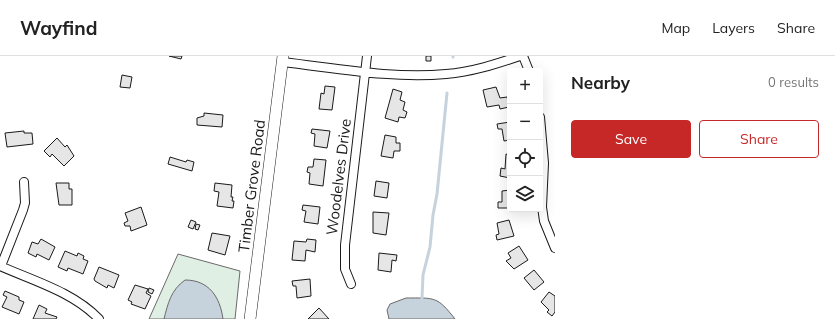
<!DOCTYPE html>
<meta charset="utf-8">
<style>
body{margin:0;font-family:Mulish,sans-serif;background:#f2f2f2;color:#222}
.controls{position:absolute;right:12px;top:12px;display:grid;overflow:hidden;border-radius:4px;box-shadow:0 4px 16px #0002}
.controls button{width:36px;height:36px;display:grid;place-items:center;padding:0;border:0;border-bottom:1px solid #e0e0e0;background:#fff;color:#222;font:20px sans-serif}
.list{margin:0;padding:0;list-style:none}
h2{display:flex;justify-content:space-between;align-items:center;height:52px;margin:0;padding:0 16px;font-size:17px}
h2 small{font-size:13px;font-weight:400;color:#767676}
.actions{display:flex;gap:8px;padding:12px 16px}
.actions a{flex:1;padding:9px 0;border:1px solid #c62828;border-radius:4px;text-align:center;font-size:14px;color:#c62828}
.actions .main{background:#c62828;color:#fff}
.icon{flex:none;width:22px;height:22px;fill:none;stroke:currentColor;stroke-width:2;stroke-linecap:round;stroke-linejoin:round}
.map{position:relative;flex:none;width:555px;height:263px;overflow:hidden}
header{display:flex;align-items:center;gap:24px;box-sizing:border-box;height:56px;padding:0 20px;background:#fff;border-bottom:1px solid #e0e0e0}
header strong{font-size:19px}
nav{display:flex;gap:22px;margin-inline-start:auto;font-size:14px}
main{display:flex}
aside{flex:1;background:#fff}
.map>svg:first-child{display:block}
.green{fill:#e0efe3;stroke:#6a6a6a}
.water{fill:#c6d2dc;stroke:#6a6a6a}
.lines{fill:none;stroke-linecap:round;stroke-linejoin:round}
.stream{stroke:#c6d2dc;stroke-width:3}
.building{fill:#e6e6e6;stroke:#1a1a1a}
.minor-casing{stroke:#1a1a1a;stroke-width:10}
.tertiary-casing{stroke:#1a1a1a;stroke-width:12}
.minor{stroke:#fff;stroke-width:8}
.tertiary{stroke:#fff;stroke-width:11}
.labels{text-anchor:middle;stroke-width:3;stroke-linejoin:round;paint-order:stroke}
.street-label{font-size:15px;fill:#1a1a1a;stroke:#fff}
</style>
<header>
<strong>Wayfind</strong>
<nav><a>Map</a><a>Layers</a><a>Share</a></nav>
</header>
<main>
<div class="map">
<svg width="555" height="263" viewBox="0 0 555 263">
<rect width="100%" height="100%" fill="#fff"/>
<path class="green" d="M178,198L240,215L235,263H149Z"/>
<path class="water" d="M185,224C209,224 220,241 223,263H164C168,247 171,234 185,224Z
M406,242C435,242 437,240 455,263H389L387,254L390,248Z"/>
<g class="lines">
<path class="stream" d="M453,1V0
M422,242L423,219L430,191L433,159L437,138L447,37"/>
</g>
<path class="building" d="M169,0H182L181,3Z
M426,0H431V5H426Z
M122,19L132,21L130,32L120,31Z
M325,30L335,31L332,54L319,53L321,37L324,38Z
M496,31L500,42L507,41L509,51L500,53L499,49L487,51L483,34Z
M393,33L402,36L400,44L405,46L403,54L407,56L405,62L399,61L398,66L385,62Z
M204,57L223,59L222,71L197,69V62L204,60Z
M510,66V84L504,85L502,73H498L497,68Z
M312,73L330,75L327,92L314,90L315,78L311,77Z
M24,75V77H32L33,88L7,91L5,77Z
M385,79L396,81V87H400V95H394L393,102L381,100Z
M57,82L65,91L67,89L74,100L64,110L52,98L50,101L44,95Z
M506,98L510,99V122L500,120L501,112L505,113Z
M170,101L186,106L187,104L194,106L192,115L168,108Z
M314,103L326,104L323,130L309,128L310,117L307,116L308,111H313Z
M376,125L389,127L387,142L374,140Z
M56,127H69V133H72V149H59Z
M215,127L232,129L231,141H233L232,145H234L233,152L217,150L219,136L214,135Z
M510,134V152H498V146H502V135Z
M303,149L320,151L318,168L304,166L306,155L302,154Z
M141,151L147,169L131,175L130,170H125L124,167L128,165L125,157Z
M373,156L389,157L386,179L373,177Z
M191,164L196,166L193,173L188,171Z
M509,164L514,180L497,184L496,179L499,178L497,167Z
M196,168L200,169L198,174L195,173Z
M212,177L230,180L225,199L208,194Z
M41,183L55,191L49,204L37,198L36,201L28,197L32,186L38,188Z
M307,183L316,184L315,196L306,194L305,205L292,204L294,185L306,186Z
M519,190L528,204L514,213L506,205L511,202L508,197Z
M65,195L77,200L78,197L84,200L83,203L88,205L83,218L68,212L67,215L58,211Z
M379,197L397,199L396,205L392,204L391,216L378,214Z
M99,211L119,219L114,232L108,229L107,232L95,225L94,223Z
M534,214L544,226L534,234L524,222Z
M310,223L311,240L297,242L296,230H293L292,225Z
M135,229L148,233L146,237L151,240L145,253L131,248L132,246L128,244Z
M149,232L154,234L152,238L148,236Z
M5,235L19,241V244L24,246L19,258L2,251L7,241L3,239Z
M549,236L555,240V256L552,260L547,256L549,254L541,246Z
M39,249L47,253L45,257L57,261L56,263H33Z
M319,252L329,263H308Z"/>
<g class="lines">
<defs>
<path id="minor" d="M523,0L529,15
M282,6C336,12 392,23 446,18C472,16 496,8 520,0
M540,61L544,107L542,151L544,165L555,192
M0,210C34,225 73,236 99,263
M1,210L23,154L25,147L24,126
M351,228L345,213V189L367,0"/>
<path id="tertiary" d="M250,263L283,0"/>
</defs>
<use href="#minor" class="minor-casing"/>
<use href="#tertiary" class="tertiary-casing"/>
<use href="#minor" class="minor"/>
<use href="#tertiary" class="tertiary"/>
</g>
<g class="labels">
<g class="street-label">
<text transform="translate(339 121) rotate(-83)" y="5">Woodelves Drive</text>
<text transform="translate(252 130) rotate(-83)" y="5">Timber Grove Road</text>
</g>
</g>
</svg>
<div class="controls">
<button>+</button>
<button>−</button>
<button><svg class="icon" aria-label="locate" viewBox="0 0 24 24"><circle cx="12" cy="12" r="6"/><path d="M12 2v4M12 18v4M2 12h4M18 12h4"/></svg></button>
<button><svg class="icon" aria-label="layers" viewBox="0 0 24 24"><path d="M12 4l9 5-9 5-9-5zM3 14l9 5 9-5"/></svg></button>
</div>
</div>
<aside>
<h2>Nearby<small>0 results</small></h2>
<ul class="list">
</ul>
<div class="actions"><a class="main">Save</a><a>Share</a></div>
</aside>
</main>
